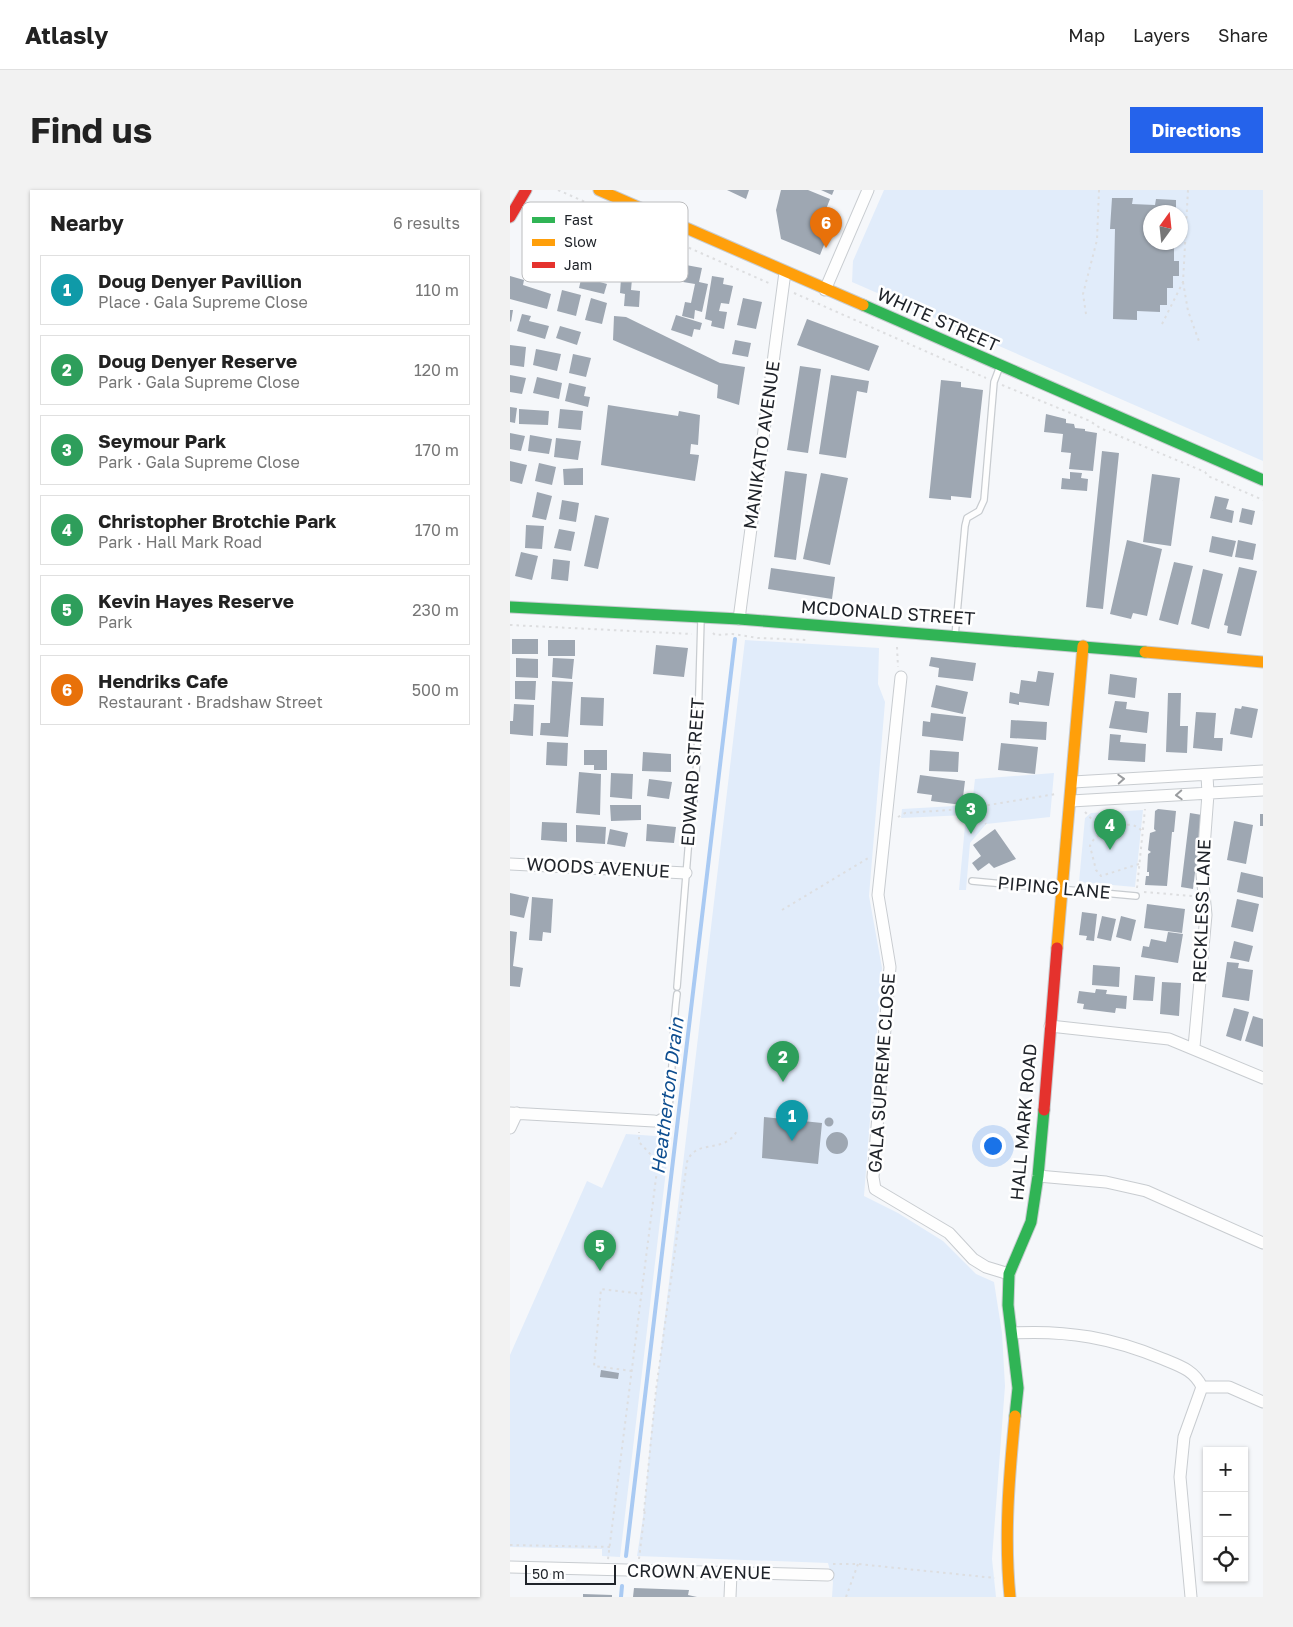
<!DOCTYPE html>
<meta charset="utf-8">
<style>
body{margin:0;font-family:"Golos Text",sans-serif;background:#f2f2f2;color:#222}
.controls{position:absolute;right:15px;bottom:15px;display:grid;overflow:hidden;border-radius:0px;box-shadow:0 1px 4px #0004}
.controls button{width:45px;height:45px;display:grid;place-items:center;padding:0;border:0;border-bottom:1px solid #e0e0e0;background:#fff;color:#222;font:25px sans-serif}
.compass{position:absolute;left:633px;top:15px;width:45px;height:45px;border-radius:50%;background:#fff;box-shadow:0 1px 4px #0004;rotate:15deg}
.scale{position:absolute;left:15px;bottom:12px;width:91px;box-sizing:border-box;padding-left:5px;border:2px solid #20242a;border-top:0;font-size:14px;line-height:18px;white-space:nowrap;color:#20242a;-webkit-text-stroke:4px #fff;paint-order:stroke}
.you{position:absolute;left:482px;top:955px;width:18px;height:18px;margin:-12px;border:4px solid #fff;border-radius:50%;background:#1a73e8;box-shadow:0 0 0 8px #1a73e833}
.badge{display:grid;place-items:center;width:32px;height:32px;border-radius:50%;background:#2563eb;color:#fff;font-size:16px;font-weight:700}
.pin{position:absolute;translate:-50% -41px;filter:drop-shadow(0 1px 2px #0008)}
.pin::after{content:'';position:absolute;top:26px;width:18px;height:15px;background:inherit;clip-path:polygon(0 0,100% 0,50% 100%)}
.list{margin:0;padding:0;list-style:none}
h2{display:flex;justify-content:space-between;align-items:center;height:65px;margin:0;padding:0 20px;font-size:21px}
h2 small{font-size:16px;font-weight:400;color:#767676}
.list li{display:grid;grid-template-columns:32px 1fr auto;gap:15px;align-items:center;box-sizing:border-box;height:70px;margin:0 10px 10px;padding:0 10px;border:1px solid #e0e0e0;border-radius:0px}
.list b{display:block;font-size:19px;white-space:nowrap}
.list p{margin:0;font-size:16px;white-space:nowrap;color:#767676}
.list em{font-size:16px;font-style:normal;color:#767676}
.icon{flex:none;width:28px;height:28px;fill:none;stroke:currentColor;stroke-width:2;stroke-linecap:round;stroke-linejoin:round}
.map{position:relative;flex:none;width:753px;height:1407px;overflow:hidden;border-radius:0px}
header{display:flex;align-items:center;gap:30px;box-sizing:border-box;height:70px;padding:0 25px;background:#fff;border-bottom:1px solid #e0e0e0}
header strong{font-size:24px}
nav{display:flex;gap:28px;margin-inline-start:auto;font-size:18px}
.intro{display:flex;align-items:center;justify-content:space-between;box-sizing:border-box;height:120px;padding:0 30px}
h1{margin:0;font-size:35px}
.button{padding:12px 22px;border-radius:0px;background:#2563eb;color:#fff;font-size:18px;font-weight:700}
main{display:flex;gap:30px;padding:0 30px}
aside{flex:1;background:#fff;border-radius:0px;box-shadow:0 1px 4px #0004}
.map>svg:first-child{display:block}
.green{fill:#e1ecfa;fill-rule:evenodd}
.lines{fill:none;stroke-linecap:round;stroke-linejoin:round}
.stream{stroke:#a9caf3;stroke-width:4}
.building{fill:#9ea7b2}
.lane-casing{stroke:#c8ccd0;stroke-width:8}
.street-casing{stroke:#c8ccd0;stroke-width:13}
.fast-casing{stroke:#c8ccd0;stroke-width:13}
.slow-casing{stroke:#c8ccd0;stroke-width:13}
.jam-casing{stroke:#c8ccd0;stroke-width:13}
.path{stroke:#dddee0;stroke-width:2;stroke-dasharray:2.5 4;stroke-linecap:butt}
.lane{stroke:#fefefe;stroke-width:5.5}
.street{stroke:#fefefe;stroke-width:11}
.fast{stroke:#30b455;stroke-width:11}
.slow{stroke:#ff9f0a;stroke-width:11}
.jam{stroke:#e5322d;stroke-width:11}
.oneway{stroke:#9a9c9f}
.labels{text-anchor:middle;stroke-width:5;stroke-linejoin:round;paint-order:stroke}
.street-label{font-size:18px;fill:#20242a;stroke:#fff}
.water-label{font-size:19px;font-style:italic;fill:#0e4e90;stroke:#fff}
.key{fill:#fff;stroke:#bcbdbf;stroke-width:1}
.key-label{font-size:14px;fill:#20242a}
</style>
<header>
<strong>Atlasly</strong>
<nav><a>Map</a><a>Layers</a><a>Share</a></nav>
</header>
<div class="intro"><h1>Find us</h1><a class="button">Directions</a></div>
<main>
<aside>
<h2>Nearby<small>6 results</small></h2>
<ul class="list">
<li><span class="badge" style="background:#0f9aa8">1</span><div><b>Doug Denyer Pavillion</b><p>Place · Gala Supreme Close</p></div><em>110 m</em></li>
<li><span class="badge" style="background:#2e9e5b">2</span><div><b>Doug Denyer Reserve</b><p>Park · Gala Supreme Close</p></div><em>120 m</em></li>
<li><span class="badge" style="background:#2e9e5b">3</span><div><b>Seymour Park</b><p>Park · Gala Supreme Close</p></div><em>170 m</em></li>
<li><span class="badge" style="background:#2e9e5b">4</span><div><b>Christopher Brotchie Park</b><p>Park · Hall Mark Road</p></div><em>170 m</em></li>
<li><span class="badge" style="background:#2e9e5b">5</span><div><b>Kevin Hayes Reserve</b><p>Park</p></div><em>230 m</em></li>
<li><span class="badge" style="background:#e8710a">6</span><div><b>Hendriks Cafe</b><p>Restaurant · Bradshaw Street</p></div><em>500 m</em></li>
</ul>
</aside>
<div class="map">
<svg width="753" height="1407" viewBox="0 0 753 1407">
<rect width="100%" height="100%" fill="#f5f7fa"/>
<path class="green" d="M374,0H753V271L342,92L343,71ZM641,22H671V52H641Z
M235,450L369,458L368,494L375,512L359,706L372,778L354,1006L388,1023L433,1051L466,1084L484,1092L492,1143L495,1196L482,1369L486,1407H322L323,1392L318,1373L127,1366L134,1321L140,1253Z
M544,583L540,627L476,634L460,653L456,700H449L456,625L391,628L392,619L462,615L465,589Z
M633,620L625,697L569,692L575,628L581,623Z
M116,944L160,947L110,1367L92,1366V1359L0,1357V1165L77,991L92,998Z"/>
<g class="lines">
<path class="stream" d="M116,1366L225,449
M111,1407L112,1396"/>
</g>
<path class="building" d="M217,0H239L236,9Z
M271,0H298L320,9L313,27L323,32L310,65L271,49L266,20Z
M311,0H324L322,5Z
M602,8H623L622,14L645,15L646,9L666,10V22H640V52H664V71H669V86H663V98H657V115H650V122L627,121V130L603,129L605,39H600Z
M42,12L65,18L58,40L36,33Z
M176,75L192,78L189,92L198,94L192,122L185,120L184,129L172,126L175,112L181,113L185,94L173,92Z
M73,81L85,84L83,90L97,94L94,104L69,98Z
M0,86L14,90L13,95L41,104L37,119L0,109Z
M202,86L214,88L213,94L223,96L219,114L211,113L209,121L217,122L214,139L201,136L202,131L195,129Z
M111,88L122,89L121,100L130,101L129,117L114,116L115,104L110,103Z
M52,100L71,105L66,126L47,121Z
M81,108L97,113L92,134L75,130Z
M233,108L252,112L246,139L227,135Z
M0,120H3L1,132L0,131Z
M12,124L21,126L19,131L39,136L35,149L7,141Z
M166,125L192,133L190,140L184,139L182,147L161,140Z
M104,126L116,127L210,173L235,177L229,215L207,208L208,195L103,150Z
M297,129L369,156L359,181L287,155Z
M50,136L71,142L67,155L46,148Z
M225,150L241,153L238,167L222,164Z
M0,155L16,157L14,177L0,175Z
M26,159L51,164L47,181L23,175Z
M63,164L81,168L76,187L59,183Z
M290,176L311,179L298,263L277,260Z
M0,185L16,188L12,204L0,202Z
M321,185L359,191L357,203L347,201L336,268L309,264Z
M27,187L52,193L49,209L23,203Z
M431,190L451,192V197L473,200L461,308L441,306V310L419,308Z
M59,193L76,197L74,206L80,207L78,217L55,211Z
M98,215L168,226L169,221L190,225L188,255L181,254L180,264L189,265L185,291L91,275Z
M0,217L7,218L5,233L0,232Z
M9,219L39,221L38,235L9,234Z
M50,219L73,221L71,240L48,238Z
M536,224L556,229V233L564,234L565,238L575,239V241L587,243L583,281L559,279L561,263L551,262L553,244L534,242Z
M0,243L15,246L11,261L0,259Z
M20,245L42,249L39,264L18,261Z
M46,248L71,251L68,270L44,267Z
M592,261L609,263L593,419L576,417Z
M0,271L17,275L12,294L0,291Z
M29,273L46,277L42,295L25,291Z
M73,278V295H54L53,279Z
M275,281L297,284L286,370L264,367Z
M560,282L572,283L571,288L578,289L577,301L551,299L552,288L560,289Z
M311,283L338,288L320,375L293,369Z
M642,284L670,288L661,356L633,352Z
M27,302L42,306L36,330L22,327Z
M705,306L719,309L716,319L724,321L722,333L700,328Z
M52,310L69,313L66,332L49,329Z
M732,318L745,321L742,335L729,332Z
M85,325L99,328L88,379L74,376Z
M16,335L34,336L32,359L15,358Z
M49,339L65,342L61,361L44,358Z
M702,346L726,351L722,367L699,362Z
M617,350L652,359L637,426L623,423L621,429L600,424Z
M728,350L746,354L743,370L725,367Z
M11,362L28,366L22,390L5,386Z
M43,369L60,371L58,391L41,389Z
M664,372L683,376L668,435L649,430Z
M729,377L747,381L731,446L717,443L718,436L714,435Z
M261,378L325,387L322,409L258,399Z
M693,379L713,384L699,439L681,434Z
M2,449H28V464H2Z
M38,450H65V466H38Z
M146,455L178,458L174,487L143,484Z
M421,467L466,473L463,491L428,487L429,478L419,476Z
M6,468L28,469V488L6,487Z
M43,468L64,469L62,489L42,487Z
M528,481L544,483L539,516L509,512V515L499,513L500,502L509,504L511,490L526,492Z
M600,484L627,488L625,508L598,504Z
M5,491H26L25,510L5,509Z
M42,491L63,492L58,547L30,545L31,533H40Z
M426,495L458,502L453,524L421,517Z
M658,503H671L670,536H678L677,563L656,562Z
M71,507L94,508L93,536L70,535Z
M605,511L617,512L616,519L639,522L637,543L599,538Z
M4,514L24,515L23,546L0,544V531H3Z
M732,516L748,519L742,548L720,544L725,518L731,519Z
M686,522L706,523L704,548H713L712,561L683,558Z
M421,523L456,527L453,551L412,546L413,531L420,532Z
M501,530L537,532L536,550L500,548Z
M600,544L611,545L610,552L636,554L635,572L598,570Z
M37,552L58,553L57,576L36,575Z
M491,553L528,557L525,584L488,580Z
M74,560H97V580H84V575H74Z
M420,560L449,562L448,582L419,581Z
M133,562L161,564V582L132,581Z
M69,582L91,584L90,625L66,623Z
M101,583L123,584L122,609L100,607Z
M410,585L455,591L452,615L421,611L422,605L407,603Z
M139,589L162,592L159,609L137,606Z
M100,615H131V630L101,631Z
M648,619L666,621L664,642H662L657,696L635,695L636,686H639V682H637L638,664L641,662L638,660L640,643L646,641L644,639L645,621Z
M680,623L692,625L683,699L671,697Z
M750,624H753V636H750Z
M724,631L743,635L736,674L717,670Z
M32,632L57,633V652L31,650Z
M137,634L166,637L164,653L136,651Z
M66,635L96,637L95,654L66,652Z
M100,639L118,643L115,657L97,654Z
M485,639L506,669L484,678L479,673L468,681L462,673L471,666L463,655Z
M731,682L753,687V708L727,702Z
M0,703L19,707L14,728L0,725Z
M22,707L43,709L41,743L33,742L32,751L19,750Z
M727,709L749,714L743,742L721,737Z
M637,714L675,719L672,743L634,738Z
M572,722L587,724L584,751L576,750L577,746L569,745Z
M592,726L606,729L601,751L587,748Z
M611,726L626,730L621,751L606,747Z
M0,741L7,742L3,776L13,778L10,797L0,796Z
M658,742L673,744L668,773L631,767L633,756L639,757L641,749L656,752Z
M724,751L743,756L739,772L720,768Z
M717,772L729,773L728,778L743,780L739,811L712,807Z
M583,775L610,777L609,797L582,795Z
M625,785L645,787L643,811L623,810Z
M652,792L671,793L669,826L650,824Z
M586,799L597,800L596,804L617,806L616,819L606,818L605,823L573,819L574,814L567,813L569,801L585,803Z
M724,818L739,822L731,851L716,846Z
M743,826L753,829V857L735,851Z
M254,927L312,933L308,974L252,968Z
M314.5 932a4.5 4.5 0 1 1 9 0a4.5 4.5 0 1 1-9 0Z
M316 953a11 11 0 1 1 22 0a11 11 0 1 1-22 0Z
M91,1180L109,1183L108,1189L90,1187Z
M124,1398L179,1400L178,1405L187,1407H123Z
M73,1404L102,1405V1407H73Z"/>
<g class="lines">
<defs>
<path id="lane" d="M445,446L455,336L457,328L469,321L474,310L484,192L490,176
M183,622L187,569L191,429
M462,691L626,706
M167,797L179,648
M144,931L156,924L159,918C163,880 162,842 167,804"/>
<path id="street" d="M315,100L358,0
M229,429L275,82
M391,487L368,705L380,777L363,987L365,999L439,1043L463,1069L476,1077L499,1084
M563,592L753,581
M561,611L753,600
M0,674L176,683
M540,836L659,849L753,888
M684,857L696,725L692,684L698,604L697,585
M0,923L144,931
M0,938L7,923
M528,986L596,992L636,1001L753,1053
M503,1143C558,1140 603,1148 653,1169C670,1176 684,1180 692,1197L674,1247L670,1287L681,1407
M692,1197H719L753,1212
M0,1377L318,1385
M220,1407L221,1384"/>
<path id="fast" d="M353,115L753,290
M0,417L229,429L635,462
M505,1226L508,1198L498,1115L499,1084L521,1032L528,986L534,920"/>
<path id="slow" d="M89,0L353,115
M635,462L753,472
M547,758L573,456
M500,1407C494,1346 499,1287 505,1226"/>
<path id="jam" d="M0,27L16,0
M534,920L547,758"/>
</defs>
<use href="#lane" class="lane-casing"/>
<use href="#street" class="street-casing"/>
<use href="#fast" class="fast-casing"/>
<use href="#slow" class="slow-casing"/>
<use href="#jam" class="jam-casing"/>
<path class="path" d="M48,0L261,94
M673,92L678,121L690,154
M284,103L476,188
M576,124L573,104L587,50L589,0
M652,134L673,92L678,0
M492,195L580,231L590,238L695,282L698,286L753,310
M0,435L182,444
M203,443L205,445L223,444L248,448L297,450
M387,457L388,477
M463,618L476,634
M575,622L597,645
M388,627L395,623L454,619L546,604
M182,641L183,631
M629,674L591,686L586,680L580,656C582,645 610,633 622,635C626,636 629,638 632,641
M627,698L635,619
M634,702L682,706
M272,720L360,667
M122,1181L84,1176L91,1099L132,1104
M134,1321L146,1200L177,972C186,947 215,966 228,939
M0,1355L101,1357
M98,1369L147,980L144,968L129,952V942
M129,1369L135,1319
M323,1374H348L485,1388
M336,1407L348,1374"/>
<use href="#lane" class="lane"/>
<use href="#street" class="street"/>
<use href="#fast" class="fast"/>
<use href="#slow" class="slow"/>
<use href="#jam" class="jam"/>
</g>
<defs><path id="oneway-chevron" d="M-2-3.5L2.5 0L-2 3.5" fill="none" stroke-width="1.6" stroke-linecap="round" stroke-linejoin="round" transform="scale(1.25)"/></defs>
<g class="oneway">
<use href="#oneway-chevron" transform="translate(611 589) rotate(-3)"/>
<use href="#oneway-chevron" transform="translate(669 605) rotate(177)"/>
</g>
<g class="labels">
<g class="street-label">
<text transform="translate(428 130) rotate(24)" y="6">WHITE STREET</text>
<text transform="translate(252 255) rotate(-82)" y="6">MANIKATO AVENUE</text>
<text transform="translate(378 423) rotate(4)" y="6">MCDONALD STREET</text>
<text transform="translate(183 582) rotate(-86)" y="6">EDWARD STREET</text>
<text transform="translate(88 678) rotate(3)" y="6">WOODS AVENUE</text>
<text transform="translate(544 698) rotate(5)" y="6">PIPING LANE</text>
<text transform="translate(692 721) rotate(-88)" y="6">RECKLESS LANE</text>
<text transform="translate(372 883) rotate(-86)" y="6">GALA SUPREME CLOSE</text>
<text transform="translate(514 932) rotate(-85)" y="6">HALL MARK ROAD</text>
<text transform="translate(189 1382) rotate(1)" y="6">CROWN AVENUE</text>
</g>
<g class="water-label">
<text transform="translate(157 906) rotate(-83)" y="7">Heatherton Drain</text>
</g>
</g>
<rect x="12" y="12" width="166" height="80" rx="8" class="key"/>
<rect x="22" y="27" width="23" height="6" fill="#30b455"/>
<rect x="22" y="49" width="23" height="7" fill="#ff9f0a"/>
<rect x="22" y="72" width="23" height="6" fill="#e5322d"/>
<g class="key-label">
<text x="54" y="35">Fast</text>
<text x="54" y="57">Slow</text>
<text x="54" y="80">Jam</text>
</g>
</svg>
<div class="controls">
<button>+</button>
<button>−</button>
<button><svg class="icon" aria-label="locate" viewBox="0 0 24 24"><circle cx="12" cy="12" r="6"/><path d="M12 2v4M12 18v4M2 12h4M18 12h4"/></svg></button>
</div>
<svg class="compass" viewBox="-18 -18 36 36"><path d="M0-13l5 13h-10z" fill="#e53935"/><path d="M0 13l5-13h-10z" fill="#767676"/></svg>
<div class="scale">50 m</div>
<div class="you"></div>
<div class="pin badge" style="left:282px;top:951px;background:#0f9aa8">1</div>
<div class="pin badge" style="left:273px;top:892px;background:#2e9e5b">2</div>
<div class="pin badge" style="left:461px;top:644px;background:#2e9e5b">3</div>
<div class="pin badge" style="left:600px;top:660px;background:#2e9e5b">4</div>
<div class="pin badge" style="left:90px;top:1081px;background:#2e9e5b">5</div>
<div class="pin badge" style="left:316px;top:58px;background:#e8710a">6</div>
</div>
</main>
